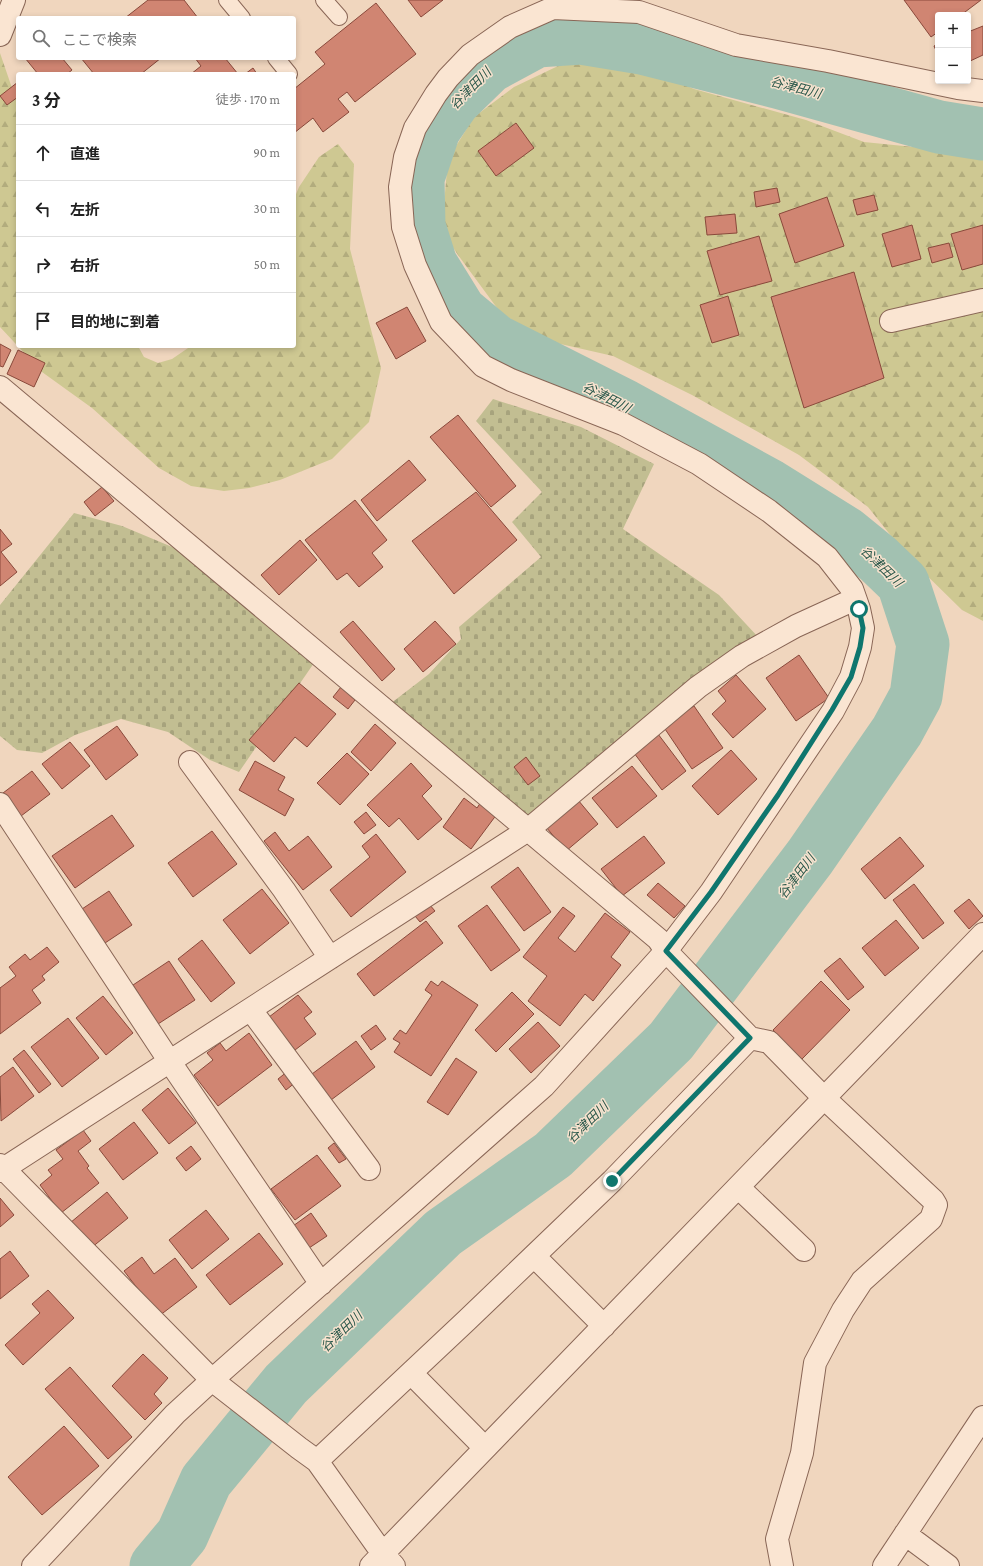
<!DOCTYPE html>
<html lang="ja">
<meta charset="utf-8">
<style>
body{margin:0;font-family:"Crimson Pro","Noto Sans JP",serif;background:#f6f6f6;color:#222}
.controls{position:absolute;right:12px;top:12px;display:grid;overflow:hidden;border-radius:4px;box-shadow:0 2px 6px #0003}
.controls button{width:36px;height:36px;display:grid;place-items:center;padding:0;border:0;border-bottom:1px solid #e0e0e0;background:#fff;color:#222;font:20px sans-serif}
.stop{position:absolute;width:12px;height:12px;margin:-9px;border:3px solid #0f766e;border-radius:50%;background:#fff}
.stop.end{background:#0f766e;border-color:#fff;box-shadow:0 1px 4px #0008}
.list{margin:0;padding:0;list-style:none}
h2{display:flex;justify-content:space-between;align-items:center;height:52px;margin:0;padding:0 16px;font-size:17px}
h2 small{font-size:13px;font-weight:400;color:#767676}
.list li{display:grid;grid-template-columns:26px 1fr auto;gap:12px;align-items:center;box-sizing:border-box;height:56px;padding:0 16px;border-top:1px solid #e0e0e0}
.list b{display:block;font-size:15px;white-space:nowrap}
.list em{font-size:13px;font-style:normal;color:#767676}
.icon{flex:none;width:22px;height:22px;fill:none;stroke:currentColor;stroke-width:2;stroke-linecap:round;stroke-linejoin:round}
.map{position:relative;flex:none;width:983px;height:1566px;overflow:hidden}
.search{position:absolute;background:#fff;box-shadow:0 2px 6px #0003;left:16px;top:16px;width:280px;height:44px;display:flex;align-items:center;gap:10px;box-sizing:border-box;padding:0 14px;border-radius:4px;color:#767676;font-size:15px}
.panel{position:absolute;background:#fff;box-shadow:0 2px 6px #0003;left:16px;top:72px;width:280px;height:276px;border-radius:4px}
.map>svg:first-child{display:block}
.forest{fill:url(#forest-firs)}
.cemetery{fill:url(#cemetery-stones)}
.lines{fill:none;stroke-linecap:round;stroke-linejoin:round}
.river{stroke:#a2c1b1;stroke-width:53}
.building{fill:#d08572;stroke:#89493b}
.lane-casing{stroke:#896656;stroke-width:18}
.street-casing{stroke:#896656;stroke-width:24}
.lane{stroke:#fae5d2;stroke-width:16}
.street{stroke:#fae5d2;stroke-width:22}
.route{stroke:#0f766e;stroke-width:5}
.labels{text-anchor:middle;stroke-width:3;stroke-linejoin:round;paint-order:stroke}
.water-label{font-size:13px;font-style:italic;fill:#2a584b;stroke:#f7e2ce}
</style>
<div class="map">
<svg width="983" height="1566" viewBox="0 0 983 1566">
<defs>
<pattern id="forest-firs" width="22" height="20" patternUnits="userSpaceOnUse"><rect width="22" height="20" fill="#cec892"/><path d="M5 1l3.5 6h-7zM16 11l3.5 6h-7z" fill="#b2ac7d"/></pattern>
<pattern id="cemetery-stones" width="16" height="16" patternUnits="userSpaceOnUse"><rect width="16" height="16" fill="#c2be92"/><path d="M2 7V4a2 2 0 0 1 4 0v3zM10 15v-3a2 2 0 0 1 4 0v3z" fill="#a7a37d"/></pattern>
</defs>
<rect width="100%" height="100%" fill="#f0d6be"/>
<path class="forest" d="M0,53L12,88L18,100V346H138L144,357L158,363L172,359L191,346H294V199L299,187L319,157L338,144L354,164L350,249L381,368L369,422L332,459L280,480L249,488L224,491L191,486L159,468L92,408L42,372L0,327Z
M599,60L640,66L694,89L806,120L864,142L983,154V621L962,610L908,557L868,507L799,455L692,395L613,356L543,340L500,312L458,255L444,234V204L448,159L474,117L514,87L558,66Z"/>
<path class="cemetery" d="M493,399L581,427L654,464L623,529L719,595L759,638L529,817L390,704L429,674L461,639L459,627L541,557L512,522L542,492L476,421Z
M74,513L122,526L177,549L314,663L239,772L210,760L168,732L121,719L75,735L42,753L17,750L0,736V605Z"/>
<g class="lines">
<path class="river" d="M156,1566L182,1535L206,1481L286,1384L443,1233L553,1155L671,1041L810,857L897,731L916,696L923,644L903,583L878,559L846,533L769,485L625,406L496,341L460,311L431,264L419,226L418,178L434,130L454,101L489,67L537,41L581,38L642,48L777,82L939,127L983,134"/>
</g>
<path class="building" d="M148,0H184L198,18H125Z
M408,0H443L421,17Z
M904,0H981L961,15H938V32L931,37Z
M376,3L416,54L355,102L347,92L338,99L349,112L323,132L313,118L294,133V89L325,64L315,52Z
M983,26V55L968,62V32Z
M938,44V55L934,46Z
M25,58H62L72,70L67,74H38Z
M81,58H161L141,74H94Z
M195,58H225L238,74H191L201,66Z
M253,68L257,74H245Z
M18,82V97L7,105L0,96Z
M516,123L534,148L496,176L478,151Z
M777,188L780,202L756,207L754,192Z
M874,195L878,210L857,215L853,200Z
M827,197L844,246L795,263L779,214Z
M735,214L737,233L707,235L705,217Z
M912,225L921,259L892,267L882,234Z
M983,225V264L962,270L951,234Z
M759,236L772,281L720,295L707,251Z
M949,243L953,257L932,263L928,248Z
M854,272L884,378L804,408L771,297Z
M728,296L739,335L712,343L700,305Z
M407,307L426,341L396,359L376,323Z
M0,344L11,350L3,367L0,366Z
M18,350L45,363L34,387L7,374Z
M458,415L516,486L491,507L430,437Z
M409,460L426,480L377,521L361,500Z
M102,487L114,501L95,516L84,502Z
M476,492L517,540L454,594L412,541Z
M355,500L387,540L372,553L383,567L359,587L347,573L337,580L305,540Z
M0,529L12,544L1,552L17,572L0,586Z
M300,540L317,560L279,595L261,575Z
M353,621L395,669L382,681L340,632Z
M435,621L456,644L423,672L404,649Z
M799,655L829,698L796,721L766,678Z
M736,675L766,709L733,738L712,714L726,701L718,691Z
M299,683L336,714L307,747L295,737L274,762L249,740Z
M341,687L355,700L348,709L333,697Z
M694,706L723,748L692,769L663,726Z
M375,724L396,743L371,771L351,752Z
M117,726L138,755L106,780L84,750Z
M658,734L686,771L662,790L634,753Z
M70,742L90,766L62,789L42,764Z
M731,750L757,779L718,815L692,786Z
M347,753L369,774L340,805L317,783Z
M526,757L540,776L528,785L514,767Z
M255,761L285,777L278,790L294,799L285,816L239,790Z
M411,763L432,786L422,796L442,819L418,840L399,818L389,827L367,805Z
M632,766L657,796L617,828L592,798Z
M32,771L50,794L21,816L3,793Z
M464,798L477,808L481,802L497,814L471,849L443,827Z
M578,800L598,824L566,851L546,827Z
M366,812L376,825L364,834L354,822Z
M112,815L134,846L75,888L52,856Z
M212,831L237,864L193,897L168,863Z
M275,832L289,851L308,836L332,867L303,890L264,841Z
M376,834L406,872L351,917L330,890L370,857L362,846Z
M644,836L665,863L622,896L601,869Z
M900,837L924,866L885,899L861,869Z
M518,867L551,912L524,931L491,887Z
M658,883L685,906L674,918L647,895Z
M914,884L944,923L923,939L893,900Z
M262,889L289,923L250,954L223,920Z
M109,891L132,925L105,943L82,909Z
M969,899L983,916L969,929L954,911Z
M429,904L435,911L420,922L415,916Z
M487,905L520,950L491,971L458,926Z
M563,907L575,916L558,938L575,952L605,913L630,932L611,957L621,965L593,1001L585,994L560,1026L528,1001L547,976L523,957Z
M896,920L919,948L885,976L862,948Z
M426,921L443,943L374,996L357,974Z
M202,940L235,983L211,1002L178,959Z
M47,947L59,962L42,976L45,980L32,990L41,1003L0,1034V988L16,976L9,967L25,954L30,960Z
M840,958L864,987L848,1000L824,971Z
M169,961L195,1000L158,1024L133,985Z
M431,981L438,986L442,981L478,1005L431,1076L394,1052L400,1043L393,1039L400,1030L406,1034L432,995L425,990Z
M821,981L850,1010L802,1059L773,1030Z
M512,992L534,1014L496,1052L475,1030Z
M298,995L312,1012L304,1018L316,1034L295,1050L269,1017Z
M103,996L133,1033L106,1055L76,1018Z
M68,1018L99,1058L62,1087L31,1047Z
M538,1022L560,1046L531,1073L509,1049Z
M376,1025L386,1039L371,1050L361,1036Z
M249,1033L272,1065L218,1106L194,1075L213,1060L207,1053L220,1043L226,1051Z
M356,1041L375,1067L331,1100L312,1074Z
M24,1050L51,1084L39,1093L13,1059Z
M456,1058L477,1072L448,1115L427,1102Z
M13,1067L34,1096L1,1121L0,1077Z
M288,1071L296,1082L286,1090L278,1079Z
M168,1088L196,1123L169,1144L142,1110Z
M134,1122L158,1153L123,1180L99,1149Z
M83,1130L91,1141L78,1151L89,1166L87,1168L99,1183L61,1213L40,1185L52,1175L48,1170L63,1159L56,1150Z
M334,1143L346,1159L339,1163L328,1148Z
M191,1146L201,1159L186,1171L176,1158Z
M317,1155L341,1186L295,1220L271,1189Z
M107,1192L128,1218L91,1248L70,1223Z
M0,1198L14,1215L0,1227Z
M206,1210L229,1239L192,1269L169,1240Z
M311,1213L327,1236L309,1248L293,1226Z
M259,1233L283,1264L230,1305L206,1275Z
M10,1251L29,1276L0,1299V1259Z
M142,1257L154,1274L175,1258L197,1287L159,1316L124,1271Z
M48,1290L74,1318L23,1365L5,1345L40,1313L32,1304Z
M143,1354L168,1378L154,1394L162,1403L145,1420L112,1386Z
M70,1367L132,1437L108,1459L45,1389Z
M64,1426L99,1466L42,1515L8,1477Z"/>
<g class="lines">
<defs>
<path id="lane" d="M227,0L242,18
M324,0L339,17
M276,58L289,74"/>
<path id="street" d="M0,35L14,0
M891,321L983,300
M0,387L658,939L666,951L750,1038L769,1042L824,1098L933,1200L936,1205L931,1219L862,1281L843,1310L815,1363L802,1453L777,1539L782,1566
M190,762L284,890L330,958
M0,804L170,1062L321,1284
M251,1010L369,1169
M0,1165L212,1380L299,1448L317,1461L383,1554L394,1566
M0,1171L528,830L698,687L742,656L796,626L855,599
M738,1187L804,1250
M534,1256L604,1326
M411,1373L485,1448
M317,1461L466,1321L612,1181L750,1038
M905,1534L948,1566
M33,1566L175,1414L212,1380L544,1086L666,951L711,892L833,711L851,677L860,647L863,628L859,609L852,589L827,557L769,511L699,464L623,424L511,380L483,366L441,322L415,265L403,227L400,187L405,157L415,128L436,94L448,78L470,55L510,27L553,8L639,12L736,45L828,61L958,88L983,91
M371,1566L983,934
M884,1566L983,1417"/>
</defs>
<use href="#lane" class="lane-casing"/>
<use href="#street" class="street-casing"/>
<use href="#lane" class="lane"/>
<use href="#street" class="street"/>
</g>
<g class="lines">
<path class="route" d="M612,1181L750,1038L666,951L711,892L778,795L832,710L851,677L860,647L863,628L859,609"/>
</g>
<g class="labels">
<g class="water-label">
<text transform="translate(796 87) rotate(15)" y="5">谷津田川</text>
<text transform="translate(470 88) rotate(-45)" y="5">谷津田川</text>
<text transform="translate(607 397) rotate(27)" y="5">谷津田川</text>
<text transform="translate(882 566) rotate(44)" y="5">谷津田川</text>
<text transform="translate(796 876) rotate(-53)" y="5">谷津田川</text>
<text transform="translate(587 1122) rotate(-44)" y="5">谷津田川</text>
<text transform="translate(341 1331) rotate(-44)" y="5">谷津田川</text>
</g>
</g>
</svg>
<div class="controls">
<button>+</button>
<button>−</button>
</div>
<div class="stop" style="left:859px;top:609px"></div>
<div class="stop end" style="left:612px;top:1181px"></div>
<div class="search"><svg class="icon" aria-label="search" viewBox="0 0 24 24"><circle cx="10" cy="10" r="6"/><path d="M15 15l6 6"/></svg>ここで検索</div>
<section class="panel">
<h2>3 分<small>徒歩 · 170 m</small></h2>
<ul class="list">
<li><svg class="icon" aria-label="ahead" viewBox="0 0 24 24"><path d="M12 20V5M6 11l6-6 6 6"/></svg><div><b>直進</b></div><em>90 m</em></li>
<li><svg class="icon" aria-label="left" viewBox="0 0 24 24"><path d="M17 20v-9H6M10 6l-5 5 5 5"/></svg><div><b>左折</b></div><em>30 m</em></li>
<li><svg class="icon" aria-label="right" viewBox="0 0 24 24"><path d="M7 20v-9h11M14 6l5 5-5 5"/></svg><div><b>右折</b></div><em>50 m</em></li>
<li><svg class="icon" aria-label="arrive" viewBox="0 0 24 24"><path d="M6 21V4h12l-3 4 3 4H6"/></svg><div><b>目的地に到着</b></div></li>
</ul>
</section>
</div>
